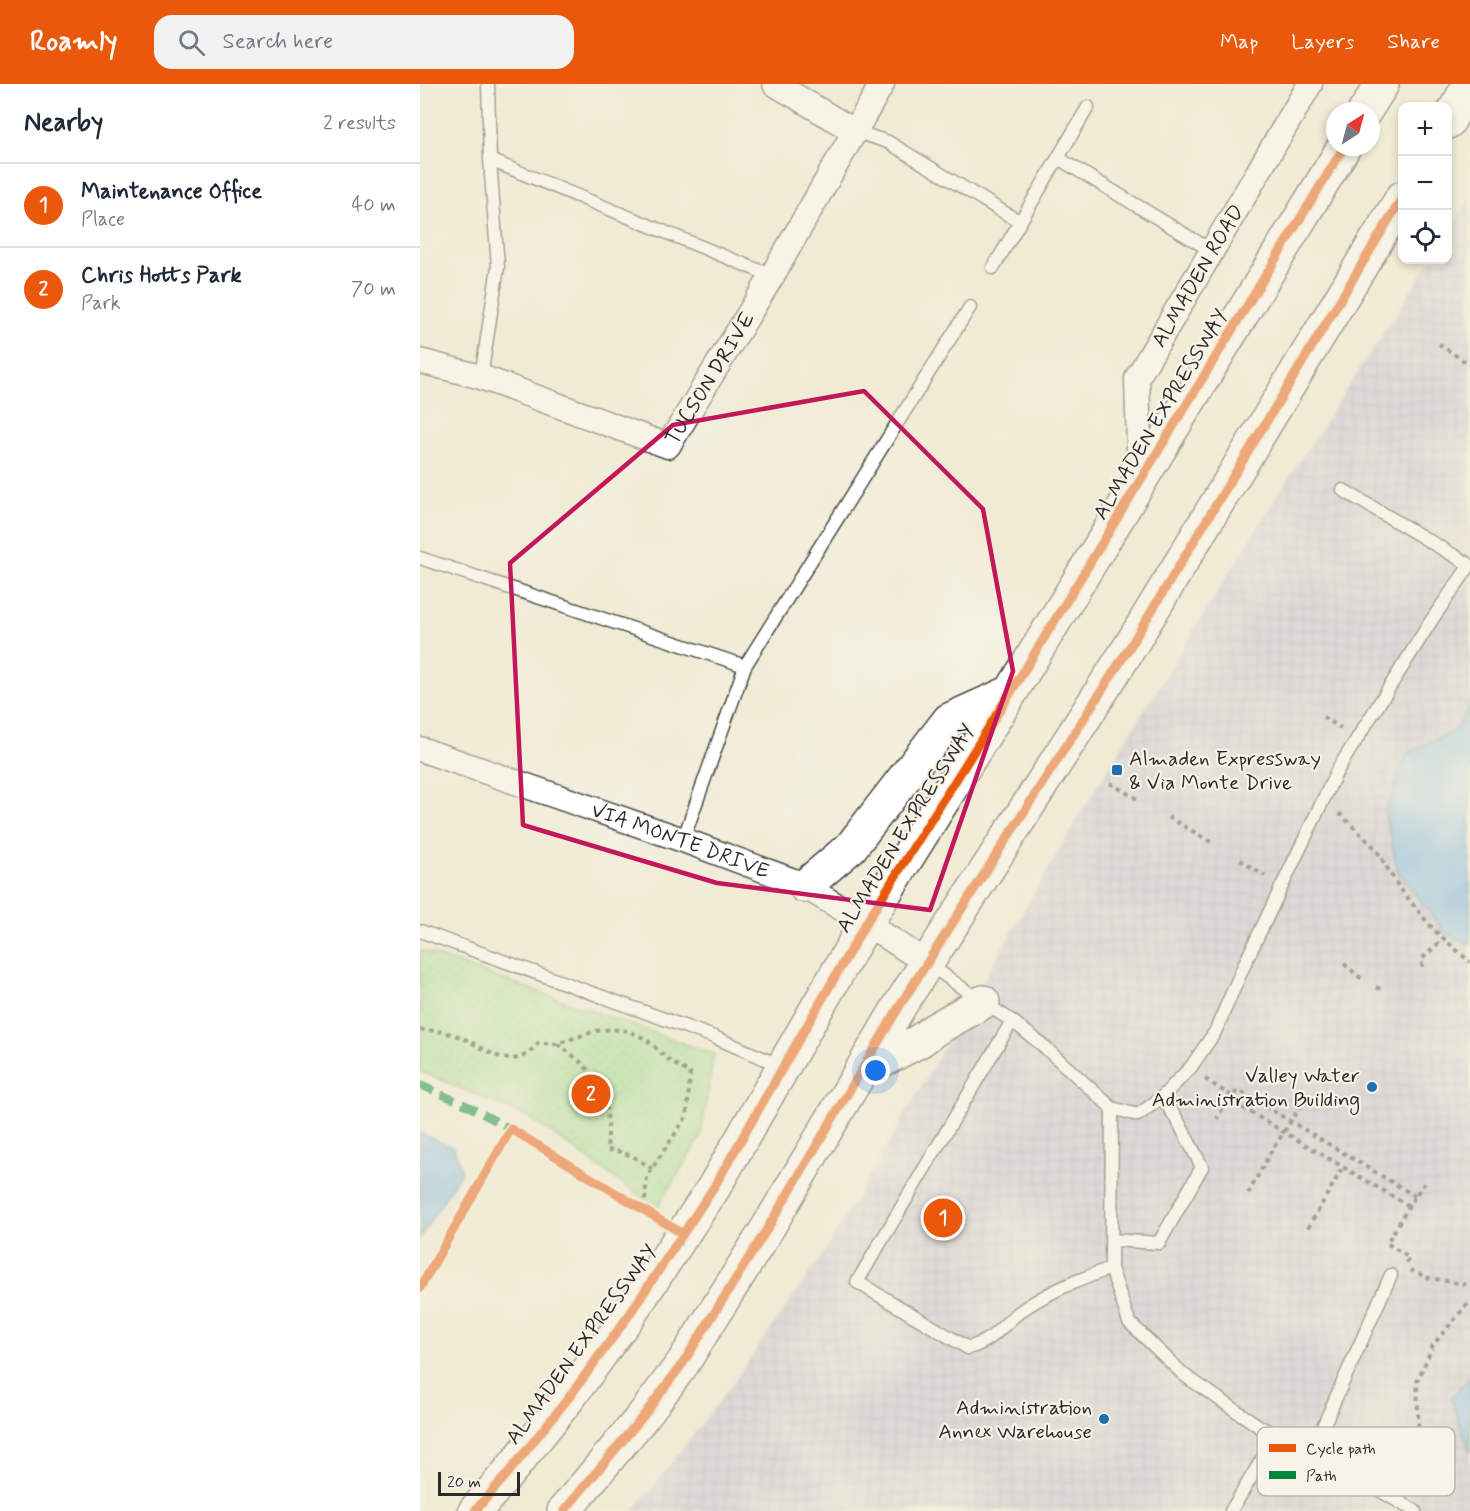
<!DOCTYPE html>
<meta charset="utf-8">
<style>
body{margin:0;font-family:Mynerve,sans-serif;background:#f2f2f3;color:#1f2937}
.controls{position:absolute;right:18px;top:18px;display:grid;overflow:hidden;border-radius:12px;box-shadow:0 3px 9px #0003}
.controls button{width:54px;height:54px;display:grid;place-items:center;padding:0;border:0;border-bottom:2px solid #e0e1e3;background:#fff;color:#1f2937;font:30px sans-serif}
.compass{position:absolute;left:906px;top:18px;width:54px;height:54px;border-radius:50%;background:#fff;box-shadow:0 3px 9px #0003;rotate:36deg}
.scale{position:absolute;left:18px;bottom:15px;width:82px;box-sizing:border-box;padding-left:6px;border:3px solid #2b2b2b;border-top:0;font-size:16px;line-height:21px;white-space:nowrap;color:#2b2b2b;-webkit-text-stroke:4px #f7f3e8;paint-order:stroke}
.you{position:absolute;left:456px;top:987px;width:21px;height:21px;margin:-15px;border:4px solid #fff;border-radius:50%;background:#1a73e8;box-shadow:0 0 0 9px #1a73e833}
.badge{display:grid;place-items:center;width:39px;height:39px;border-radius:50%;background:#ea580c;color:#fff;font-size:20px;font-weight:700}
.pin{position:absolute;translate:-50% -50%;border:3px solid #fff;box-shadow:0 2px 6px #0006}
.list{margin:0;padding:0;list-style:none}
h2{display:flex;justify-content:space-between;align-items:center;height:78px;margin:0;padding:0 24px;font-size:26px}
h2 small{font-size:20px;font-weight:400;color:#747a83}
.list li{display:grid;grid-template-columns:39px 1fr auto;gap:18px;align-items:center;box-sizing:border-box;height:84px;padding:0 24px;border-top:2px solid #e0e1e3}
.list b{display:block;font-size:22px;white-space:nowrap}
.list p{margin:0;font-size:20px;white-space:nowrap;color:#747a83}
.list em{font-size:20px;font-style:normal;color:#747a83}
.icon{flex:none;width:33px;height:33px;fill:none;stroke:currentColor;stroke-width:2;stroke-linecap:round;stroke-linejoin:round}
.map{position:relative;flex:none;width:1050px;height:1427px;overflow:hidden}
header{display:flex;align-items:center;gap:36px;box-sizing:border-box;height:84px;padding:0 30px;background:#ea580c;color:#fff}
header strong{font-size:28px}
nav{display:flex;gap:33px;margin-inline-start:auto;font-size:21px}
.search{width:420px;height:54px;background:#f2f2f3;display:flex;align-items:center;gap:15px;box-sizing:border-box;padding:0 21px;border-radius:18px;color:#747a83;font-size:22px}
main{display:flex}
aside{flex:1;background:#fff}
.map>svg:first-child{display:block}
.industrial{fill:url(#industrial-grid)}
.park{fill:url(#park-dots);stroke:#64845e;stroke-width:1.5}
.water{fill:#78b5eb;stroke:#52708b;stroke-width:1.5}
.lines{fill:none;stroke-linecap:round;stroke-linejoin:round}
.lane-casing{stroke:#494844;stroke-width:15}
.street-casing{stroke:#494844;stroke-width:27}
.primary-casing{stroke:#494844;stroke-width:36}
.path{stroke:#494844;stroke-width:4;stroke-dasharray:4.5 4.5;stroke-linecap:butt}
.lane{stroke:#fff;stroke-width:12}
.street{stroke:#fff;stroke-width:24}
.primary{stroke:#fff;stroke-width:33}
.quiet{stroke:#00873e;stroke-width:8;stroke-dasharray:15 8;stroke-linecap:butt}
.cycleway-casing{stroke:#f7f3e8;stroke-width:13}
.cycleway{stroke:#e8590c;stroke-width:9}
.marked{fill:none;stroke:#c2185b;stroke-width:4.5;stroke-linejoin:round}
.poi-dot{fill:#1f6fb2;stroke:#f7f3e8;stroke-width:2}
.labels{text-anchor:middle;stroke-width:4.5;stroke-linejoin:round;paint-order:stroke}
.street-label{font-size:21px;fill:#2b2b2b;stroke:#f7f3e8}
.poi-label{font-size:21px;fill:#2b2b2b;stroke:#f7f3e8;text-anchor:end}
.key{fill:#f7f3e8;stroke:#bab7af;stroke-width:1.5}
.key-label{font-size:16px;fill:#2b2b2b}
</style>
<header>
<strong>Roamly</strong>
<div class="search"><svg class="icon" aria-label="search" viewBox="0 0 24 24"><circle cx="10" cy="10" r="6"/><path d="M15 15l6 6"/></svg>Search here</div>
<nav><a>Map</a><a>Layers</a><a>Share</a></nav>
</header>
<main>
<aside>
<h2>Nearby<small>2 results</small></h2>
<ul class="list">
<li><span class="badge">1</span><div><b>Maintenance Office</b><p>Place</p></div><em>40 m</em></li>
<li><span class="badge">2</span><div><b>Chris Hotts Park</b><p>Park</p></div><em>70 m</em></li>
</ul>
</aside>
<div class="map">
<svg width="1050" height="1427" viewBox="0 0 1050 1427">
<defs>
<pattern id="industrial-grid" width="8" height="8" patternUnits="userSpaceOnUse" patternTransform="scale(1.5)"><rect width="8" height="8" fill="#c6c0da"/><path d="M0 4h8M4 0v8" fill="none" stroke="#aaa5bb"/></pattern>
<pattern id="park-dots" width="8" height="8" patternUnits="userSpaceOnUse" patternTransform="scale(1.5)"><rect width="8" height="8" fill="#9edd92"/><path d="M2 2h.1M6 6h.1" fill="none" stroke="#88be7e" stroke-width="1.8" stroke-linecap="round"/></pattern>
</defs>
<rect width="100%" height="100%" fill="#f7f3e8"/>
<filter id="ink" filterUnits="userSpaceOnUse"><feTurbulence type="fractalNoise" baseFrequency=".0167" numOctaves="2"/><feDisplacementMap in="SourceGraphic" scale="12" xChannelSelector="R" yChannelSelector="G"/><feConvolveMatrix kernelMatrix="1 2 1 2 8 2 1 2 1" color-interpolation-filters="sRGB"/></filter>
<filter id="wash" filterUnits="userSpaceOnUse"><feTurbulence type="fractalNoise" baseFrequency=".008" numOctaves="4" result="noise"/><feDisplacementMap in="SourceGraphic" scale="24" xChannelSelector="R" yChannelSelector="G"/><feGaussianBlur stdDeviation="1.35" result="paint"/><feColorMatrix in="noise" values="0 0 0 0 0 0 0 0 0 0 0 0 0 0 0 0 0 1.4 0 .05"/><feComposite in="paint" operator="in"/></filter>
<g filter="url(#wash)">
<rect width="100%" height="100%" fill="#f0ebd4"/>
<path class="industrial" d="M1050,112V1427H212L233,1403L313,1299L409,1161L662,727L856,413L1011,176H1028V151Z"/>
<path class="park" d="M0,866L294,970L281,1052L237,1124L108,1033L0,987Z"/>
<path class="water" d="M1050,622V860L1026,850L978,787L965,730L987,670L1037,645Z
M0,1049L33,1063L42,1086L0,1154Z
M1050,1293V1368L1031,1314Z"/>
</g>
<g filter="url(#ink)">
<g class="lines">
<defs>
<path id="lane" d="M434,47L468,58L600,138
M638,74L792,167
M70,76L352,192
M573,184L668,23
M61,293L78,183L70,76L68,0
M923,406L1050,481
M0,474L325,582
M263,756L325,582L550,223
M0,847L294,953L363,983
M509,880L549,909L592,937L620,959L692,1024L718,1031L742,1013L771,983L795,948L826,877L918,685L1013,534L1050,481
M592,937L437,1198L548,1264C577,1256 583,1238 605,1224C632,1206 661,1195 691,1184
M692,1024L691,1184L709,1238L764,1291L840,1343L892,1367L971,1191
M692,1156L739,1159L782,1083L758,1037L742,1013
M892,1367L995,1427
M811,1427L857,1350"/>
<g id="street">
<path d="M355,0L434,47"/>
<path id="s1" d="M0,277L61,293L248,362L352,192L462,0"/>
<path id="s2" d="M720,397L717,294L890,0"/>
<path id="s3" d="M0,665L263,756L379,799L446,839L507,879"/>
</g>
<path id="primary" d="M945,27L962,0
M1028,38L1050,0
M385,802L431,763L529,636L591,608
M440,988L501,956L514,946L563,918
M55,1427L89,1388L150,1312L209,1231L294,1103L446,839L591,608L924,63
M144,1427L224,1331L263,1279L347,1145L482,918L711,561L982,114"/>
</defs>
<use href="#lane" class="lane-casing"/>
<use href="#street" class="street-casing"/>
<use href="#primary" class="primary-casing"/>
<path class="path" d="M1019,260L1050,281
M903,633L921,644
M690,699L717,715
M919,729L956,765L978,802L1013,845L1050,878
M748,733L791,758
M820,776L845,792
M924,880L942,895
M1002,883V875L1023,855
M956,903L962,906
M0,946C13,946 25,948 38,952C66,963 92,993 118,959L136,960L176,947L191,945L208,947L226,955L251,978L270,989L267,1032L227,1092L224,1127
M137,960C180,988 192,1015 187,1066C205,1067 217,1074 232,1085
M785,995L810,1011L797,1035
M828,1110L849,1071L882,1020
M989,1122L813,1018L810,1011L820,1007L995,1112
M888,1144L923,1083
M986,1179L989,1174L967,1159L995,1112L1007,1096
M990,1186L1009,1194L1050,1201
M998,1406L1000,1390L997,1298L1013,1261L1050,1217"/>
<use href="#lane" class="lane"/>
<use href="#street" class="street"/>
<use href="#primary" class="primary"/>
<path class="quiet" d="M0,1001L44,1020L91,1045"/>
<defs>
<path id="cycleway" d="M0,1204L91,1045L263,1150
M55,1427L89,1388L150,1312L209,1231L294,1103L446,839L591,608L924,63
M144,1427L224,1331L263,1279L347,1145L482,918L711,561L982,114"/>
</defs>
<use href="#cycleway" class="cycleway-casing"/>
<use href="#cycleway" class="cycleway"/>
</g>
</g>
<path d="M0 0H1050V1427H0ZM444,307L563,425L593,587L510,826L297,799L103,741L90,479L253,341Z" fill="#f0ebd4" fill-opacity=".55" fill-rule="evenodd"/>
<path class="marked" d="M444,307L563,425L593,587L510,826L297,799L103,741L90,479L253,341Z"/>
<g class="poi-dot">
<rect x="691" y="680" width="12" height="12" rx="3"/>
<circle cx="952" cy="1003" r="6"/>
<circle cx="684" cy="1335" r="6"/>
</g>
<g class="labels">
<g class="street-label">
<text dy="7" stroke="none"><textPath href="#s2" startOffset="222">ALMADEN ROAD</textPath></text>
<text dy="7" stroke="none"><textPath href="#s1" startOffset="342">TUCSON DRIVE</textPath></text>
<text transform="translate(740 330) rotate(-59)" y="7">ALMADEN EXPRESSWAY</text>
<text transform="translate(485 744) rotate(-58)" y="7">ALMADEN EXPRESSWAY</text>
<text dy="7" stroke="none"><textPath href="#s3" startOffset="276">VIA MONTE DRIVE</textPath></text>
<text transform="translate(161 1260) rotate(-54)" y="7">ALMADEN EXPRESSWAY</text>
</g>
<g class="poi-label">
<text x="709" y="681" text-anchor="start">Almaden Expressway<tspan x="709" dy="24">&amp; Via Monte Drive</tspan></text>
<text x="940" y="998">Valley Water<tspan x="940" dy="24">Administration Building</tspan></text>
<text x="672" y="1330">Administration<tspan x="672" dy="24">Annex Warehouse</tspan></text>
</g>
</g>
<rect x="837" y="1343" width="198" height="69" rx="9" class="key"/>
<rect x="849" y="1360" width="27" height="8" fill="#e8590c"/>
<rect x="849" y="1387" width="27" height="8" fill="#00873e"/>
<g class="key-label">
<text x="886" y="1370">Cycle path</text>
<text x="886" y="1397">Path</text>
</g>
</svg>
<div class="controls">
<button>+</button>
<button>−</button>
<button><svg class="icon" aria-label="locate" viewBox="0 0 24 24"><circle cx="12" cy="12" r="6"/><path d="M12 2v4M12 18v4M2 12h4M18 12h4"/></svg></button>
</div>
<svg class="compass" viewBox="-18 -18 36 36"><path d="M0-13l5 13h-10z" fill="#e53935"/><path d="M0 13l5-13h-10z" fill="#747a83"/></svg>
<div class="scale">20 m</div>
<div class="you"></div>
<div class="pin badge" style="left:523px;top:1134px">1</div>
<div class="pin badge" style="left:171px;top:1010px">2</div>
</div>
</main>
